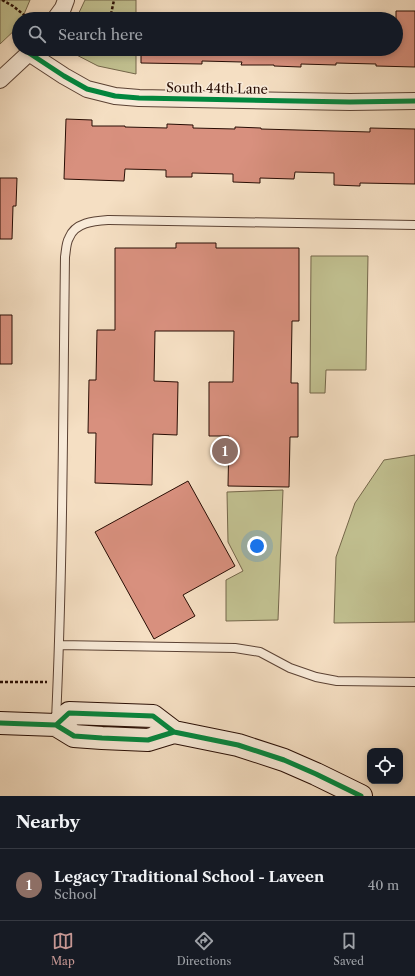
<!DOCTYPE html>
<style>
body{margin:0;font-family:"Libre Caslon Text",serif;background:#20242c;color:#f1f3f6}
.controls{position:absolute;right:12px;bottom:12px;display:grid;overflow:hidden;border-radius:8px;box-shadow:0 2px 6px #0003}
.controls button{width:36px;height:36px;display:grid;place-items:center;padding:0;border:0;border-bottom:1px solid #363941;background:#171b24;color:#f1f3f6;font:20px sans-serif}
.you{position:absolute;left:257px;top:546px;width:14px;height:14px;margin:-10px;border:3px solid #fff;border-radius:50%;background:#1a73e8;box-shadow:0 0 0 6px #1a73e833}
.badge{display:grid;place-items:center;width:26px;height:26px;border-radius:50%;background:#c59692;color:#fff;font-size:13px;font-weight:700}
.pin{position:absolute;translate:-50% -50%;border:2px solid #fff;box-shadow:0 1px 4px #0006}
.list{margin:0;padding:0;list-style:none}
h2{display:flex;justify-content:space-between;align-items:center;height:52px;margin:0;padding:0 16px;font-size:17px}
h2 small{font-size:13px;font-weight:400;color:#9ea1a6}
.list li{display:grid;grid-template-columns:26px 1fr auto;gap:12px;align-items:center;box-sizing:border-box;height:72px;padding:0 16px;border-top:1px solid #363941}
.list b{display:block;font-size:15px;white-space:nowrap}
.list p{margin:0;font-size:13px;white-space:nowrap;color:#9ea1a6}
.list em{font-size:13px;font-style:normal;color:#9ea1a6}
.icon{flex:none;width:22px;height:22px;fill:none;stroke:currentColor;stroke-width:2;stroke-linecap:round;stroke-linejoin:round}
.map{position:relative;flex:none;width:415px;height:796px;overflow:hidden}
.search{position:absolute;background:#171b24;box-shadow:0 2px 6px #0003;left:12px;right:12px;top:12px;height:44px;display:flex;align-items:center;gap:10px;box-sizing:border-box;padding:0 14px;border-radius:22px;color:#9ea1a6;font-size:15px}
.sheet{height:124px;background:#171b24}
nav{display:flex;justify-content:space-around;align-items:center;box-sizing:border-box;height:56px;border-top:1px solid #363941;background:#171b24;font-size:11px;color:#9ea1a6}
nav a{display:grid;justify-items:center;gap:2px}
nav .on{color:#c59692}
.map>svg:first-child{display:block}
.green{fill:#c1c090;stroke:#74664a}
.building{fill:#d8907e;stroke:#280d04}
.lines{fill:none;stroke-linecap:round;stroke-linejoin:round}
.lane-casing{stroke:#5b4234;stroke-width:10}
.street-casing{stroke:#5b4234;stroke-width:18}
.secondary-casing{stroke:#280d04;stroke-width:24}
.path{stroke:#280d04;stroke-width:2.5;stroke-dasharray:3 2;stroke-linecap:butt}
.lane{stroke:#f8ead8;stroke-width:8}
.street{stroke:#f8ead8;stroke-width:16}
.secondary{stroke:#f8ead8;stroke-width:22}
.cycleway-casing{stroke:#f8ead8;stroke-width:8}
.cycleway{stroke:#00873e;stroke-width:5}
.labels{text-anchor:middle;stroke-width:3.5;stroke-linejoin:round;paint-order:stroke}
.street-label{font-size:13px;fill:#280d04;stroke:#f8ead8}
</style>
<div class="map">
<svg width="415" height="796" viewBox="0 0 415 796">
<rect width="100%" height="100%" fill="#f5dfc3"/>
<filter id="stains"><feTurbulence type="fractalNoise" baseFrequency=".005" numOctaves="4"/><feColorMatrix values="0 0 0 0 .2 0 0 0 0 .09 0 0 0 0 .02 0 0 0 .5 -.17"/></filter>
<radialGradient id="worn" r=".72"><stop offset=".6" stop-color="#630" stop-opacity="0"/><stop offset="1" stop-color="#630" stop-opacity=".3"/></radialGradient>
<path class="green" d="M0,0H30L22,19H19V26L0,44Z
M85,0H136V19H76Z
M65,49H136V74L98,66Z
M311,256H368L366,370H326L325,393H310Z
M415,455V622L334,623L336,557L355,503L384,460Z
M283,490L278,620L226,621V580L243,571L228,542L227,492Z"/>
<path class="building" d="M396,11H415V67L376,66V64L336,63V65L301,64V67L274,66V65H241L242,62L202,61V64L141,63V49H396Z
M66,119L92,120V126H125V127L167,128V124L193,125V128L235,129V127L261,128V129L370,132V128L415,129V184L360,183V186L334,185V173L295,172L294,179L260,178V183L233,182V174L192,173V177H166V170L125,169L124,181L64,179Z
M0,178H17L16,206H13L12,239H0Z
M176,243H216V248H299V321H292L291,383H298V437H290L289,487L228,486L229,436H209V382H233L234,331H155L154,381L178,382L177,435L153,434L152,485L95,483L96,433H88L89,380H96L97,330H115V248H176Z
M0,315H12V364H0Z
M188,481L235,566L183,595L195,616L154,639L95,532Z"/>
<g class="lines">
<defs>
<path id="lane" d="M59,645L235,648L260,652L290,668L316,677L337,681L415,682
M56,720C63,566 63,411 65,257C66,251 66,243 69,238C75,222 95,221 109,220L415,225"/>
<path id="street" d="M55,19L63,8L66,0
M29,53L64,76L87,89L115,96L139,98L350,102L415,101
M0,80L29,53L32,49"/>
<path id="secondary" d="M0,723L56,725L74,736L102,738L148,740L174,732
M56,725L69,713L153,716L174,732L238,745L284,760L316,774L361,796"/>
</defs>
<use href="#lane" class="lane-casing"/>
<use href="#street" class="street-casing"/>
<use href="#secondary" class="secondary-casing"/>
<path class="path" d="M2,0L13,6L29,19
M110,19L114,0
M0,682H47"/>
<use href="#lane" class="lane"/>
<use href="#street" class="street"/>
<use href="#secondary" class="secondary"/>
<defs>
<path id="cycleway" d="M29,53L64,76L87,89L115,96L139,98L350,102L415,101
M0,723L56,725L74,736L102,738L148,740L174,732
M56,725L69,713L153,716L174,732L238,745L284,760L316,774L361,796"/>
</defs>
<use href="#cycleway" class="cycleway-casing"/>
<use href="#cycleway" class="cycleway"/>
</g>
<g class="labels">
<g class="street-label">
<text transform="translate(217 88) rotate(1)" y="5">South 44th Lane</text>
</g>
</g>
<rect width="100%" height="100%" filter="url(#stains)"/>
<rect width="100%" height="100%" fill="url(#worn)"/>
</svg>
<div class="controls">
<button><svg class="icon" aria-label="locate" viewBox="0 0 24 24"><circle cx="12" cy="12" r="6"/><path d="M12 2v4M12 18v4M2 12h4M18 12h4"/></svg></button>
</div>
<div class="you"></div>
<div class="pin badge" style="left:225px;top:451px;background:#8d6e63">1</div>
<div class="search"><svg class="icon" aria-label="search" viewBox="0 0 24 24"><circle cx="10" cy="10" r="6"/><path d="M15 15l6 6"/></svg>Search here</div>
</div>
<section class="sheet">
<h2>Nearby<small></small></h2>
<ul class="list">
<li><span class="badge" style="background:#8d6e63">1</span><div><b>Legacy Traditional School - Laveen</b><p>School</p></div><em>40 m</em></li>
</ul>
</section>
<nav>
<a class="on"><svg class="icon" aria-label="map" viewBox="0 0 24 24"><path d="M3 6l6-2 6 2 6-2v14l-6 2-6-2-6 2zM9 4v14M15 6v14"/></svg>Map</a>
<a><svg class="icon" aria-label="directions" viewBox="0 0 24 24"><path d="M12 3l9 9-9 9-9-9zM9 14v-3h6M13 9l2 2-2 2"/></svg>Directions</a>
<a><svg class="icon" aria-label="saved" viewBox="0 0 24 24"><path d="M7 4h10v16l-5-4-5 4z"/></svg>Saved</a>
</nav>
